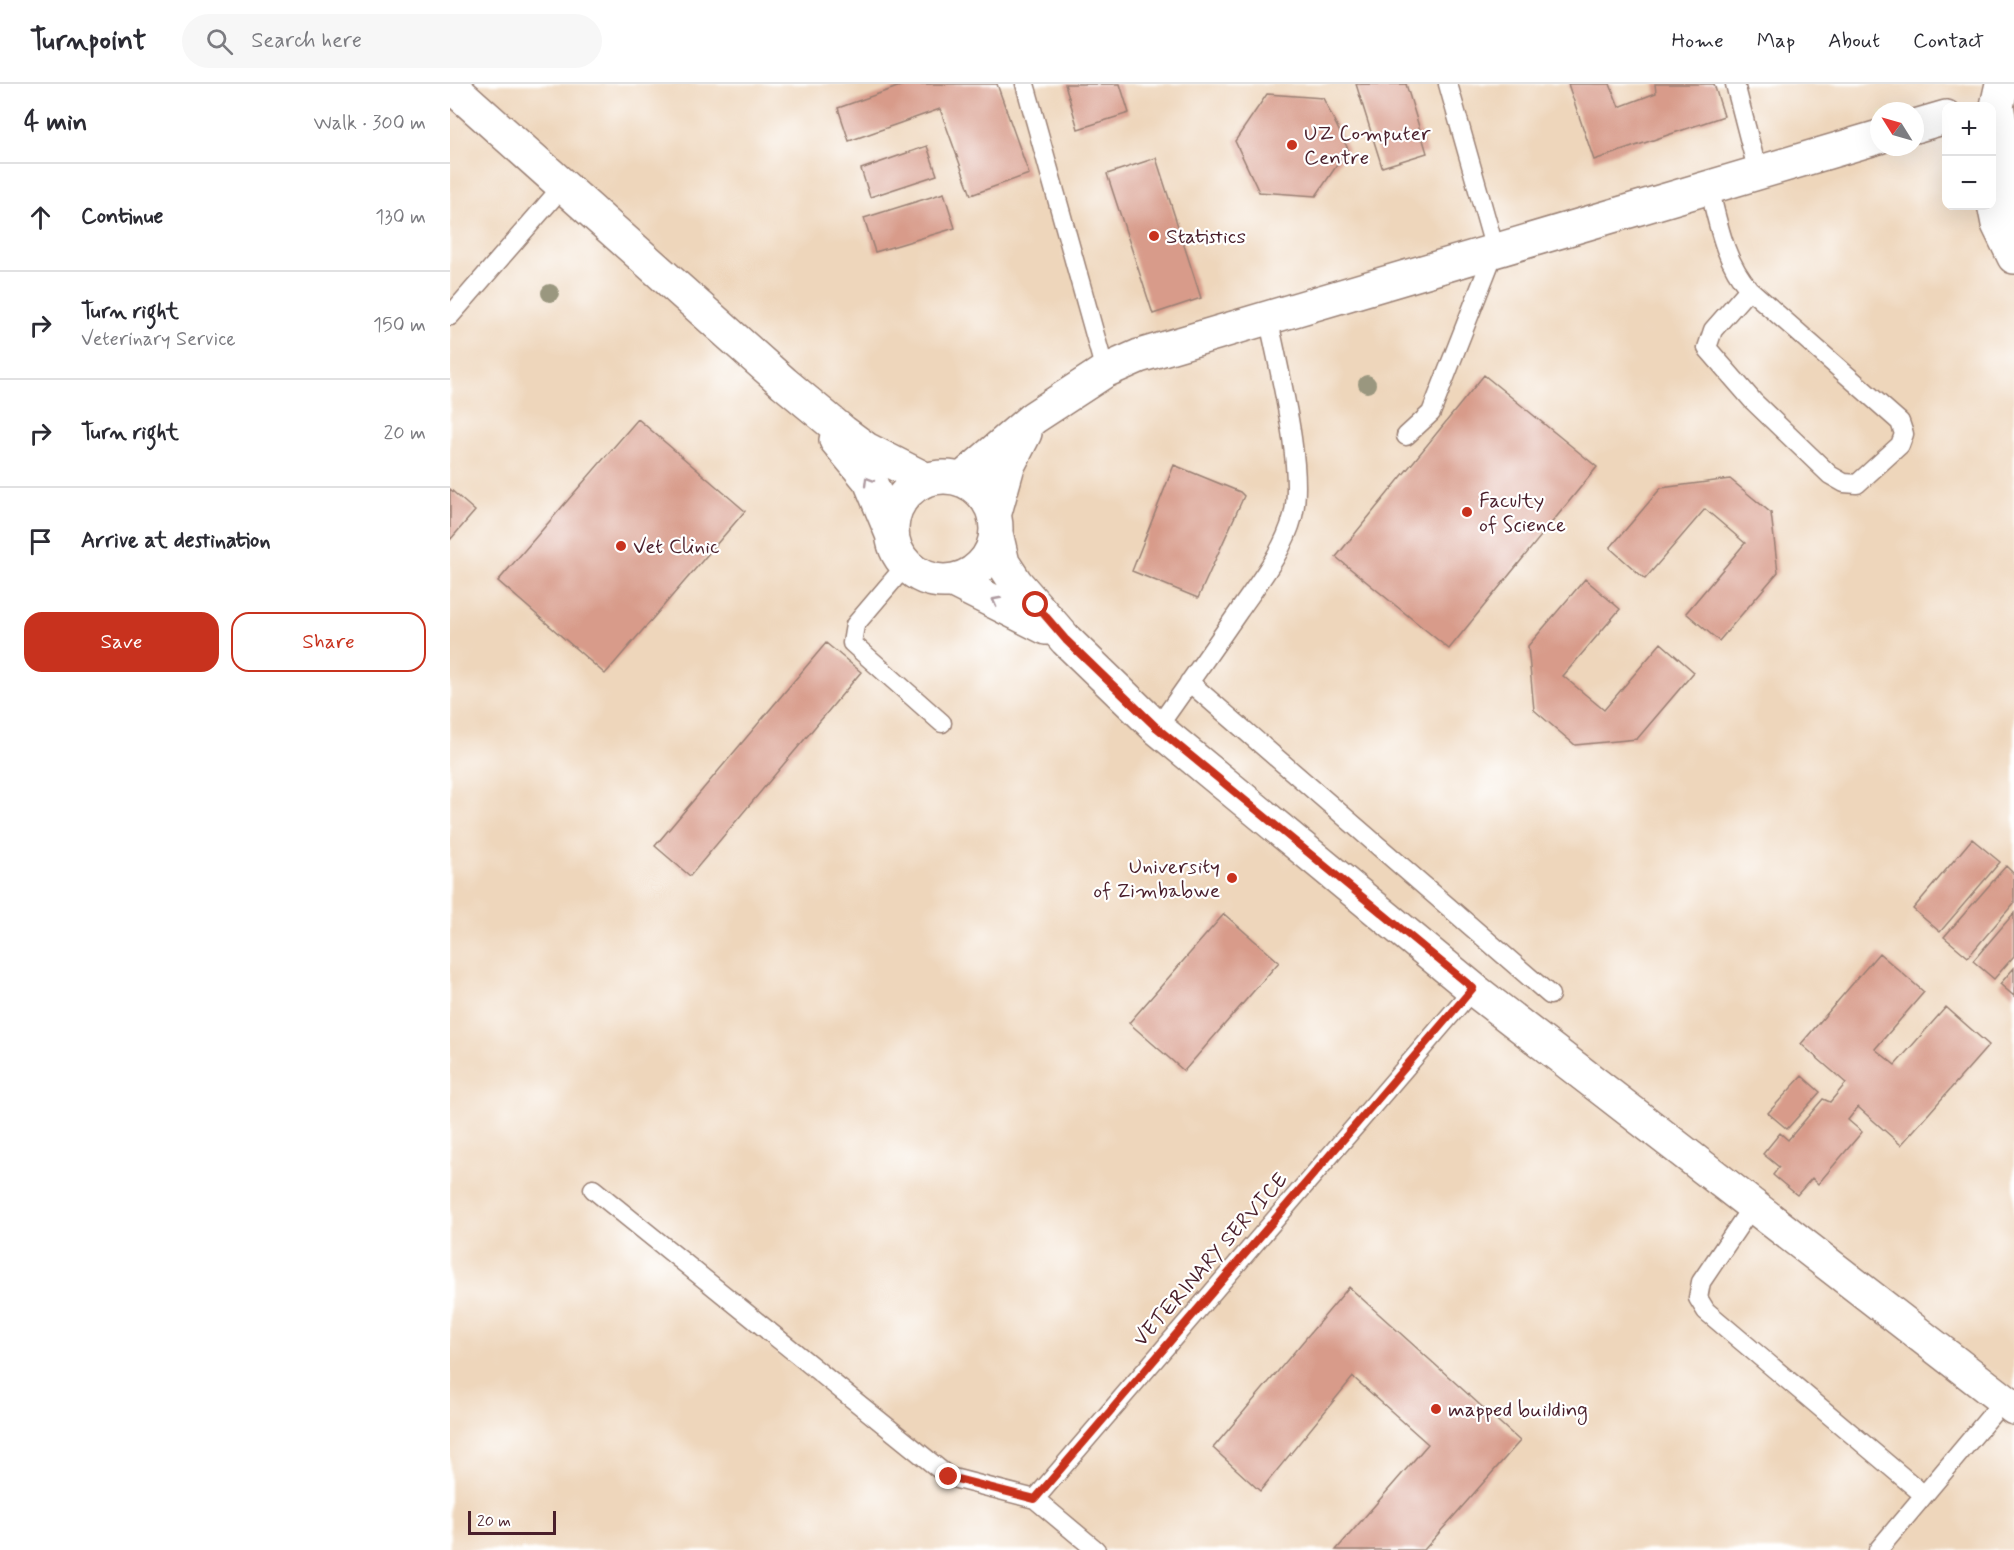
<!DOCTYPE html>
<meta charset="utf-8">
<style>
body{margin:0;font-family:Mynerve,sans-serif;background:#f7f7f7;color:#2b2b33}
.controls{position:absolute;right:18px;top:18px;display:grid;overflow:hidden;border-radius:12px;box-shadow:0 6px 24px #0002}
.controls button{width:54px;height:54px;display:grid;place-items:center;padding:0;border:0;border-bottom:2px solid #e1e1e2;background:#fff;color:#2b2b33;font:30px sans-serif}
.compass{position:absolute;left:1420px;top:18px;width:54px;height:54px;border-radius:50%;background:#fff;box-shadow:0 6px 24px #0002;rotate:307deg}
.scale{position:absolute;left:18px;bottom:15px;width:88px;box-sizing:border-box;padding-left:6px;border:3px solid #4a1f2b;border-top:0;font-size:16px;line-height:21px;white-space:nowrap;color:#4a1f2b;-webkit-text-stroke:4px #fff;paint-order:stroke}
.stop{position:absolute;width:18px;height:18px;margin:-14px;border:4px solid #c8321e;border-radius:50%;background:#fff}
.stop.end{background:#c8321e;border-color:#fff;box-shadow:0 2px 6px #0008}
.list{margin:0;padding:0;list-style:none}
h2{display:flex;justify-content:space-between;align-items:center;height:78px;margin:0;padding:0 24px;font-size:26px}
h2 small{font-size:20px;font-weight:400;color:#7c7c81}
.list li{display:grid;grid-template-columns:39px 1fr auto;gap:18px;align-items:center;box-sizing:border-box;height:108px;padding:0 24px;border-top:2px solid #e1e1e2}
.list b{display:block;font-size:22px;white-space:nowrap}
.list p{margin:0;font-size:20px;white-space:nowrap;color:#7c7c81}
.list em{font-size:20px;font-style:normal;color:#7c7c81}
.actions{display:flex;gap:12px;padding:18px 24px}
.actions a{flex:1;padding:14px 0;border:2px solid #c8321e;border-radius:18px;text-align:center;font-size:21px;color:#c8321e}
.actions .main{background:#c8321e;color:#fff}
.icon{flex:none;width:33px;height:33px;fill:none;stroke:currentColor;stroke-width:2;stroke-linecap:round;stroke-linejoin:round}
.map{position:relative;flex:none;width:1564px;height:1466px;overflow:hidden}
header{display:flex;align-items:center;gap:36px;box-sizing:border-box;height:84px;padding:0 30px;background:#fff;border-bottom:2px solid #e1e1e2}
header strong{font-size:28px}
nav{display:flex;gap:33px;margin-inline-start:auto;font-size:21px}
.search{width:420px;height:54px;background:#f7f7f7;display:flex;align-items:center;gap:15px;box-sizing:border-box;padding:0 21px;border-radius:33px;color:#7c7c81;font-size:22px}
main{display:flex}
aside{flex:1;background:#fff}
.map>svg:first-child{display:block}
.built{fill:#eed6bb;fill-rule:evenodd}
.building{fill:#d89b8a}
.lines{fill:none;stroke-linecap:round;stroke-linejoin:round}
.lane-casing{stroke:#9a8074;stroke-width:21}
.street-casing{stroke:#9a8074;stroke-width:36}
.lane{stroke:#fff;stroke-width:18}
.street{stroke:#fff;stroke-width:33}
.tree{fill:#9a977f}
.oneway{stroke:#ae9aa0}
.route{stroke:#c8321e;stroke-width:8}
.poi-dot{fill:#c8321e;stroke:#fff;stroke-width:2}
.labels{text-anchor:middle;stroke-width:4.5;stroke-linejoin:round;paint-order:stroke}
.poi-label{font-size:21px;fill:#4a1f2b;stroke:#fff;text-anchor:start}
.street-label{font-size:21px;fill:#4a1f2b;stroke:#fff}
</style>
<header>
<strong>Turnpoint</strong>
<div class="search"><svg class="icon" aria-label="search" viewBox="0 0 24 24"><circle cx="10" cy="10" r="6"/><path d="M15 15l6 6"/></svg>Search here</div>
<nav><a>Home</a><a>Map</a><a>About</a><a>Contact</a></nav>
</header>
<main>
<aside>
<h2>4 min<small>Walk · 300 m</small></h2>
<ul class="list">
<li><svg class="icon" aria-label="ahead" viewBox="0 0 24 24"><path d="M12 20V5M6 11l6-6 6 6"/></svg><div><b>Continue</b></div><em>130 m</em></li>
<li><svg class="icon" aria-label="right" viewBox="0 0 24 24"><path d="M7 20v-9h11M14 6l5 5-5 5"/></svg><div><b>Turn right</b><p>Veterinary Service</p></div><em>150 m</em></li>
<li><svg class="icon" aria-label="right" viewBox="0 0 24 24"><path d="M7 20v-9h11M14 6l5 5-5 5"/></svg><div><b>Turn right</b></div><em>20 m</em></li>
<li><svg class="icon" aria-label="arrive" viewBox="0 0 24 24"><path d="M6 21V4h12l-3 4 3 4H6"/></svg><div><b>Arrive at destination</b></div></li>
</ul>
<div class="actions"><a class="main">Save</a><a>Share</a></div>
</aside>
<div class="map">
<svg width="1564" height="1466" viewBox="0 0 1564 1466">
<rect width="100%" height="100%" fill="#fff"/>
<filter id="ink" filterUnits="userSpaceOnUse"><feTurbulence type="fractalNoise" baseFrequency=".0167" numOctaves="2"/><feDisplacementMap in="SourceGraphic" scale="12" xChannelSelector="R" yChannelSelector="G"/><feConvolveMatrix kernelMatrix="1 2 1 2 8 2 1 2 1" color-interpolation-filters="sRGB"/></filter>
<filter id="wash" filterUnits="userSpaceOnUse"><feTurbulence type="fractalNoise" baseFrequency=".008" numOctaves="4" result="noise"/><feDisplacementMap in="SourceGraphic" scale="24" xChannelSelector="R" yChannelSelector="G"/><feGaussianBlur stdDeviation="1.35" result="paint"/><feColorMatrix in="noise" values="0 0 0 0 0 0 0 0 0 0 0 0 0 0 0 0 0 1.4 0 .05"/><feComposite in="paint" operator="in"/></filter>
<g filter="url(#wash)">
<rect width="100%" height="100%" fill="#e9e0bc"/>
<path class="built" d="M0,0H1564V1466H0ZM1496,22H1542V122H1496ZM1429,27H1465V63H1429Z"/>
<g id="blocks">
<path class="building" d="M456,0H547L579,90L521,111L490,25L399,57L388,24Z
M615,0H670L679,29L628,45Z
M906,0H956L977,69L932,83Z
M1118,0H1160L1169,23L1206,9L1205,0H1264L1274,32L1144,76Z
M817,10L873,14L898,65L866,112L809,108L785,57Z
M477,62L487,91L420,113L411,85Z
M706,74L751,214L703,230L657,90Z
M494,109L505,144L425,168L414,134Z
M1034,291L1147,383L999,565L886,473Z
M188,335L295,427L155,590L48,497Z
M724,381L790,408L794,412L748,514L682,487Z
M1280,395L1321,429L1328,488L1269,557L1236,529L1295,459L1255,425L1195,495L1160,464L1211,404Z
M0,405L25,427L0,456Z
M1135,495L1170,525L1113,592L1154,626L1211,559L1244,588L1187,655L1125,661L1084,626L1078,562Z
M376,559L411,588L240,792L205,762Z
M1522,755L1550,778L1490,848L1463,825Z
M1556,782L1564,790V819L1518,873L1494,853Z
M1564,829V872L1544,895L1523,877Z
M774,830L829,878L734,987L679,939Z
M1429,869L1474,908L1425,965L1445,981L1496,923L1539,961L1451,1061L1408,1023L1398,1036L1412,1048L1368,1100L1362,1094L1347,1111L1323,1091L1329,1083L1313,1070L1330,1049L1338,1056L1373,1015L1380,1018L1396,999L1351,960Z
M1564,884V912L1550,900Z
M1352,992L1370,1008L1337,1045L1318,1029Z
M899,1203L1070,1357L974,1466H886L978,1360L903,1293L810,1407L763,1364Z"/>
</g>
</g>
<g filter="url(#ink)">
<use href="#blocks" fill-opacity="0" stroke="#9a8074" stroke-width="1.5"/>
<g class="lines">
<defs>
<path id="lane" d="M575,0L655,287
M1285,0L1308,89
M1259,103C1268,139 1274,176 1299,205L1450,338L1454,350L1450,361L1407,400L1394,399L1380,391L1303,317L1257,264L1263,246L1299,205
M0,232L113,102
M956,352L981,329L1045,166L998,0
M456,481L405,541L402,559L492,639
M739,598L1100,911
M707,644C735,605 762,566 789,527C809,498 834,467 843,432C855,385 828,283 818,232
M143,1105L499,1393L585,1415
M1303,1121L1251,1198L1248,1214L1256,1227L1474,1411
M646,1466L585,1415L1023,905
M1428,1466L1554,1316"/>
<path id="street" d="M1552,0L1547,22L1564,116
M0,1L334,299L393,348L416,365L477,396
M1465,42L1496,33
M1542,110L1548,140L1564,173
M386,356L420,397L442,450
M442 445a52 52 0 1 1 104 0a52 52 0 1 1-104 0Z
M511,396L583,334L655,287L689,272L1429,53
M544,432L558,382L575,349
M546,449L553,479L566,499L616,556L707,644L1023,905L1564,1324
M503,497L596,544"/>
</defs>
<use href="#lane" class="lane-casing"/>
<use href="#street" class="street-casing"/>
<use href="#lane" class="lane"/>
<use href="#street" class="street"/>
</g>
<g class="tree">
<circle cx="100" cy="209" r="9"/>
<circle cx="917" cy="300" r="9"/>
</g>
<defs><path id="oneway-chevron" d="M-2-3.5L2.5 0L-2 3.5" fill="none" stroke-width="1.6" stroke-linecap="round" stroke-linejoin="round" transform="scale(1.5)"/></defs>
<g class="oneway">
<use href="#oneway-chevron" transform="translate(418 397) rotate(-121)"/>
<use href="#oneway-chevron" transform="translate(546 517) rotate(-152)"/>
</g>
</g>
<g class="lines" filter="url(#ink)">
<path class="route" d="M499,1393L585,1415L1023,904L707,644L616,556L586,521"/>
</g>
<g class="poi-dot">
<circle cx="842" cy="61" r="6"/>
<circle cx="704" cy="152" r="6"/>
<circle cx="1017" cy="428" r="6"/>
<circle cx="171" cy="462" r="6"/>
<circle cx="782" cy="794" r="6"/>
<circle cx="986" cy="1325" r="6"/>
</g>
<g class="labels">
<g class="poi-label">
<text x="854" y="56">UZ Computer<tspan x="854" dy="24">Centre</tspan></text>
<text x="716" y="159">Statistics</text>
<text x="1029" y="423">Faculty<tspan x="1029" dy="24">of Science</tspan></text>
<text x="183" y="469">Vet Clinic</text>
<text x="770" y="789" text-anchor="end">University<tspan x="770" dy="24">of Zimbabwe</tspan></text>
<text x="998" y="1332">mapped building</text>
</g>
<g class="street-label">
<text transform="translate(760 1175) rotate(-49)" y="7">VETERINARY SERVICE</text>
</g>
</g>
</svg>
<div class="controls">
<button>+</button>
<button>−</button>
</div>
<svg class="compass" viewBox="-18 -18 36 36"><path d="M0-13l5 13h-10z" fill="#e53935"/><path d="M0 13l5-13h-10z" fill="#7c7c81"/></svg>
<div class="scale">20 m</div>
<div class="stop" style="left:586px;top:521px"></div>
<div class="stop end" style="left:499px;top:1393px"></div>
</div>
</main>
